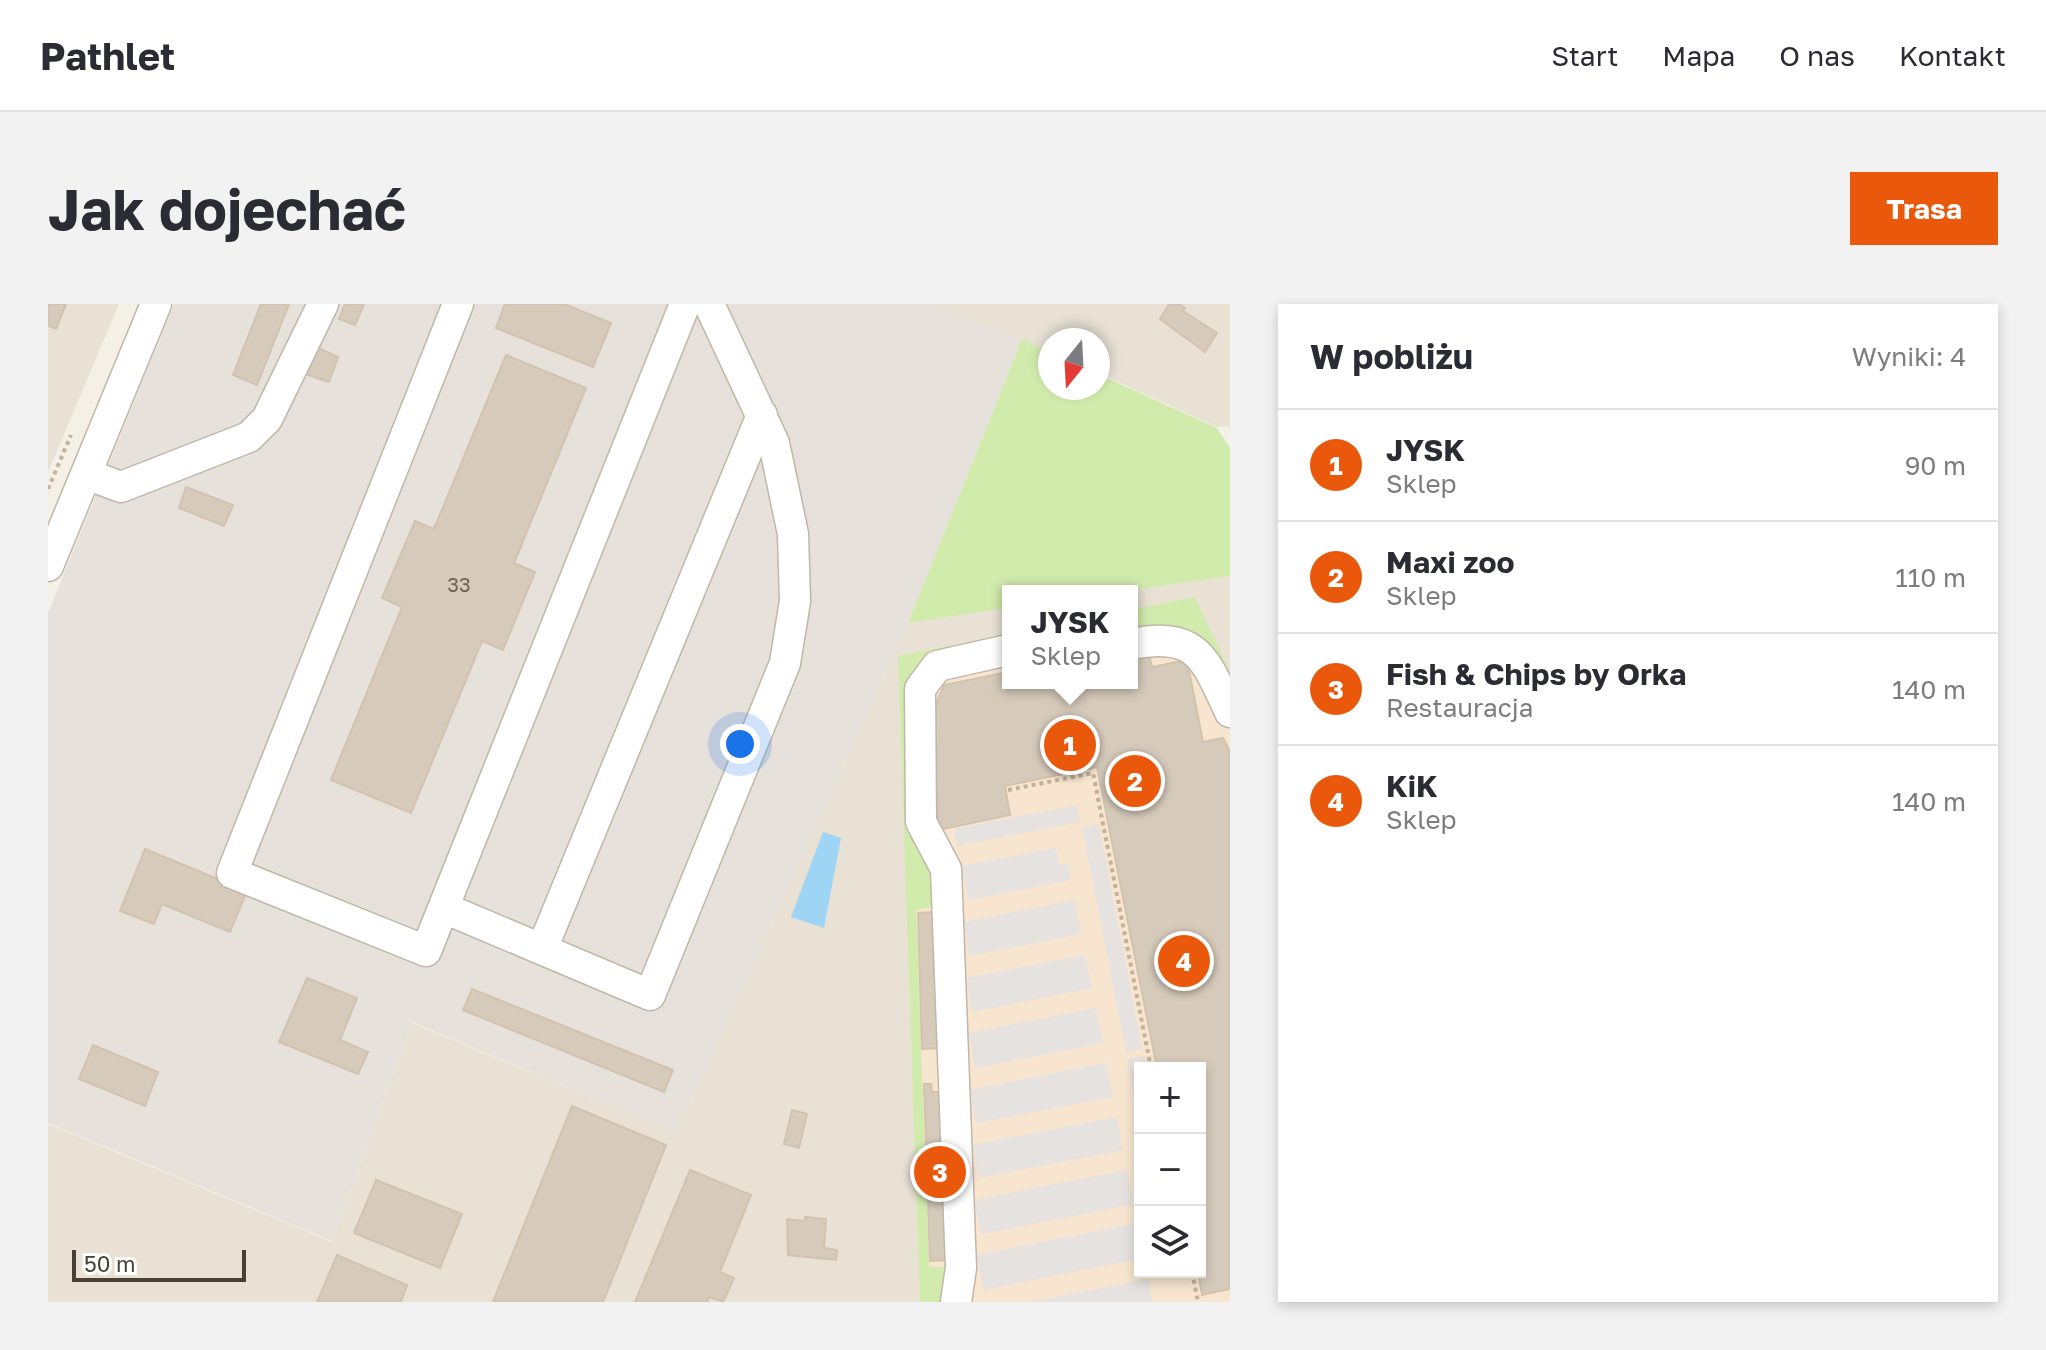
<!DOCTYPE html>
<html lang="pl">
<meta charset="utf-8">
<style>
body{margin:0;font-family:"Golos Text",sans-serif;background:#f2f2f3;color:#2b2b33}
.controls{position:absolute;right:24px;bottom:24px;display:grid;overflow:hidden;border-radius:0px;box-shadow:0 4px 12px #0003}
.controls button{width:72px;height:72px;display:grid;place-items:center;padding:0;border:0;border-bottom:2px solid #e1e1e2;background:#fff;color:#2b2b33;font:40px sans-serif}
.compass{position:absolute;left:990px;top:24px;width:72px;height:72px;border-radius:50%;background:#fff;box-shadow:0 4px 12px #0003;rotate:198deg}
.scale{position:absolute;left:24px;bottom:20px;width:174px;box-sizing:border-box;padding-left:8px;border:4px solid #474035;border-top:0;font-size:22px;line-height:28px;white-space:nowrap;color:#474035;-webkit-text-stroke:6px #fff;paint-order:stroke}
.you{position:absolute;left:692px;top:440px;width:28px;height:28px;margin:-20px;border:6px solid #fff;border-radius:50%;background:#1a73e8;box-shadow:0 0 0 12px #1a73e833}
.badge{display:grid;place-items:center;width:52px;height:52px;border-radius:50%;background:#ea580c;color:#fff;font-size:26px;font-weight:700}
.pin{position:absolute;translate:-50% -50%;border:4px solid #fff;box-shadow:0 2px 8px #0006}
.popup{position:absolute;left:954px;top:281px;width:136px;height:104px;box-sizing:border-box;display:grid;place-content:center;border-radius:0px;background:#fff;filter:drop-shadow(0 2px 6px #0005);font-size:26px;white-space:nowrap;color:#7c7c81}
.popup b{font-size:30px;color:#2b2b33}
.popup::after{content:'';position:absolute;left:50%;top:100%;margin-left:-16px;border:16px solid transparent;border-top-color:#fff}
.list{margin:0;padding:0;list-style:none}
h2{display:flex;justify-content:space-between;align-items:center;height:104px;margin:0;padding:0 32px;font-size:34px}
h2 small{font-size:26px;font-weight:400;color:#7c7c81}
.list li{display:grid;grid-template-columns:52px 1fr auto;gap:24px;align-items:center;box-sizing:border-box;height:112px;padding:0 32px;border-top:2px solid #e1e1e2}
.list b{display:block;font-size:30px;white-space:nowrap}
.list p{margin:0;font-size:26px;white-space:nowrap;color:#7c7c81}
.list em{font-size:26px;font-style:normal;color:#7c7c81}
.icon{flex:none;width:44px;height:44px;fill:none;stroke:currentColor;stroke-width:2;stroke-linecap:round;stroke-linejoin:round}
.map{position:relative;flex:none;width:1182px;height:998px;overflow:hidden;border-radius:0px}
header{display:flex;align-items:center;gap:48px;box-sizing:border-box;height:112px;padding:0 40px;background:#fff;border-bottom:2px solid #e1e1e2}
header strong{font-size:38px}
nav{display:flex;gap:44px;margin-inline-start:auto;font-size:28px}
.intro{display:flex;align-items:center;justify-content:space-between;box-sizing:border-box;height:192px;padding:0 48px}
h1{margin:0;font-size:56px}
.button{padding:20px 36px;border-radius:0px;background:#ea580c;color:#fff;font-size:28px;font-weight:700}
main{display:flex;gap:48px;padding:0 48px}
aside{flex:1;background:#fff;border-radius:0px;box-shadow:0 4px 12px #0003}
.map>svg:first-child{display:block}
.residential{fill:#e8e1d4;fill-rule:evenodd}
.commercial{fill:#f7e5d0;fill-rule:evenodd}
.industrial{fill:#e6e1db}
.green{fill:#d1ebad}
.parking{fill:#e5e2df}
.water{fill:#9fd5f4}
.building{fill:#d6cbbb;stroke:#d2c2ae;stroke-width:2}
.lines{fill:none;stroke-linecap:round;stroke-linejoin:round}
.minor-casing{stroke:#c0b7a8;stroke-width:33}
.path{stroke:#c3b299;stroke-width:4;stroke-dasharray:4 4;stroke-linecap:butt}
.minor{stroke:#fff;stroke-width:30}
.labels{text-anchor:middle;stroke-width:6;stroke-linejoin:round;paint-order:stroke}
.number-label{font-size:20px;fill:#6b6356}
</style>
<header>
<strong>Pathlet</strong>
<nav><a>Start</a><a>Mapa</a><a>O nas</a><a>Kontakt</a></nav>
</header>
<div class="intro"><h1>Jak dojechać</h1><a class="button">Trasa</a></div>
<main>
<div class="map">
<svg width="1182" height="998" viewBox="0 0 1182 998">
<rect width="100%" height="100%" fill="#f4f0e6"/>
<path class="residential" d="M0,0H71L0,168Z
M885,0H1182V122L1169,123L1050,69V36H1002V48Z
M1182,272V998H0V820L284,938L364,719L629,829L860,319L960,304V379H1084V287H1079ZM1092,764H1152V968H1092Z"/>
<path class="commercial" d="M1147,293L1182,368V998H872L850,352L960,330V379H1084V306ZM1092,764H1152V968H1092Z"/>
<path class="industrial" d="M126,0H885L974,35L860,319L629,829L364,718L284,937L0,819V309Z"/>
<path class="green" d="M974,35L1002,48V84H1050V70L1169,124L1182,144V272L1079,287H960V304L860,319Z
M1147,293L1182,368V386L1172,366L1084,333V306Z
M960,330V338L886,356L885,558L889,602L868,606L881,963H903L895,998H872L850,352Z"/>
<path class="parking" d="M1029,501L1032,518L909,542L906,525Z
M1051,520L1094,745L1078,748L1034,523Z
M1008,544L1011,561L1020,559L1023,576L920,596L914,562Z
M1027,596L1033,630L922,652L916,618Z
M1037,651L1044,684L924,708L918,674Z
M1048,704L1055,739L927,764L921,729Z
M1096,752L1098,764H1092L1090,810L1079,755Z
M1058,759L1065,793L928,819L922,786Z
M1069,813L1075,846L931,874L924,841Z
M1079,866L1086,900L933,930L926,896Z
M1091,919L1092,937L1086,939L1089,955L935,986L929,951Z
M1100,975L1105,998H981L998,995Z"/>
<path class="water" d="M775,528L793,534L776,624L743,613Z"/>
<path class="building" d="M0,0H18L8,25L0,22Z
M213,0H241L209,81L185,71Z
M297,0H316L307,21L291,15Z
M457,0H516L563,19L545,63L448,24Z
M1121,0H1131L1137,4L1135,7L1169,29L1157,48L1112,15Z
M268,43L290,53L281,78L257,70Z
M458,51L538,84L466,259L487,268L455,346L434,337L363,509L283,476L354,303L334,294L367,217L386,225Z
M138,183L185,201L176,222L131,204Z
M1101,350L1104,363L1139,356L1155,438L1175,434L1182,448V985L1154,991L1150,968L1152,764H1109L1049,463L957,482L962,511L890,526L886,405L896,381L960,368V379H1084V353Z
M97,545L199,587L182,628L114,600L106,620L72,607Z
M887,608L892,744L874,745L870,609Z
M259,674L309,694L292,736L320,748L310,770L231,738Z
M424,685L625,766L616,788L415,706Z
M45,741L110,768L97,802L31,775Z
M876,780H883L884,788H893L899,956L882,957Z
M524,802L618,841L555,998H445Z
M744,806L759,810L751,844L736,840Z
M642,866L703,891L672,968L686,974L675,998L661,993L659,998H587Z
M328,876L414,910L392,964L306,929Z
M757,913L778,915L776,944L789,946L788,956L740,951L739,915L757,917Z
M289,951L359,981L353,998H269Z"/>
<g class="lines">
<defs>
<path id="minor" d="M410,0L184,569L378,647L637,0
M38,170L73,183L201,133L219,115L275,0
M0,262L108,0
M1084,340C1150,327 1157,355 1182,408
M396,604L602,691L737,359L747,297L745,230L726,139L661,0
M494,645L714,111
M908,998L913,964L898,565L873,518L872,385L889,362L960,346"/>
</defs>
<use href="#minor" class="minor-casing"/>
<path class="path" d="M0,185L23,131
M960,486L1045,469L1103,764
M1144,968L1150,998"/>
<use href="#minor" class="minor"/>
</g>
<g class="labels">
<g class="number-label">
<text x="411" y="288">33</text>
</g>
</g>
</svg>
<div class="controls">
<button>+</button>
<button>−</button>
<button><svg class="icon" aria-label="layers" viewBox="0 0 24 24"><path d="M12 4l9 5-9 5-9-5zM3 14l9 5 9-5"/></svg></button>
</div>
<svg class="compass" viewBox="-18 -18 36 36"><path d="M0-13l5 13h-10z" fill="#e53935"/><path d="M0 13l5-13h-10z" fill="#7c7c81"/></svg>
<div class="scale">50 m</div>
<div class="you"></div>
<div class="pin badge" style="left:1022px;top:441px">1</div>
<div class="popup"><b>JYSK</b>Sklep</div>
<div class="pin badge" style="left:1087px;top:477px">2</div>
<div class="pin badge" style="left:892px;top:868px">3</div>
<div class="pin badge" style="left:1136px;top:657px">4</div>
</div>
<aside>
<h2>W pobliżu<small>Wyniki: 4</small></h2>
<ul class="list">
<li><span class="badge">1</span><div><b>JYSK</b><p>Sklep</p></div><em>90 m</em></li>
<li><span class="badge">2</span><div><b>Maxi zoo</b><p>Sklep</p></div><em>110 m</em></li>
<li><span class="badge">3</span><div><b>Fish &amp; Chips by Orka</b><p>Restauracja</p></div><em>140 m</em></li>
<li><span class="badge">4</span><div><b>KiK</b><p>Sklep</p></div><em>140 m</em></li>
</ul>
</aside>
</main>
